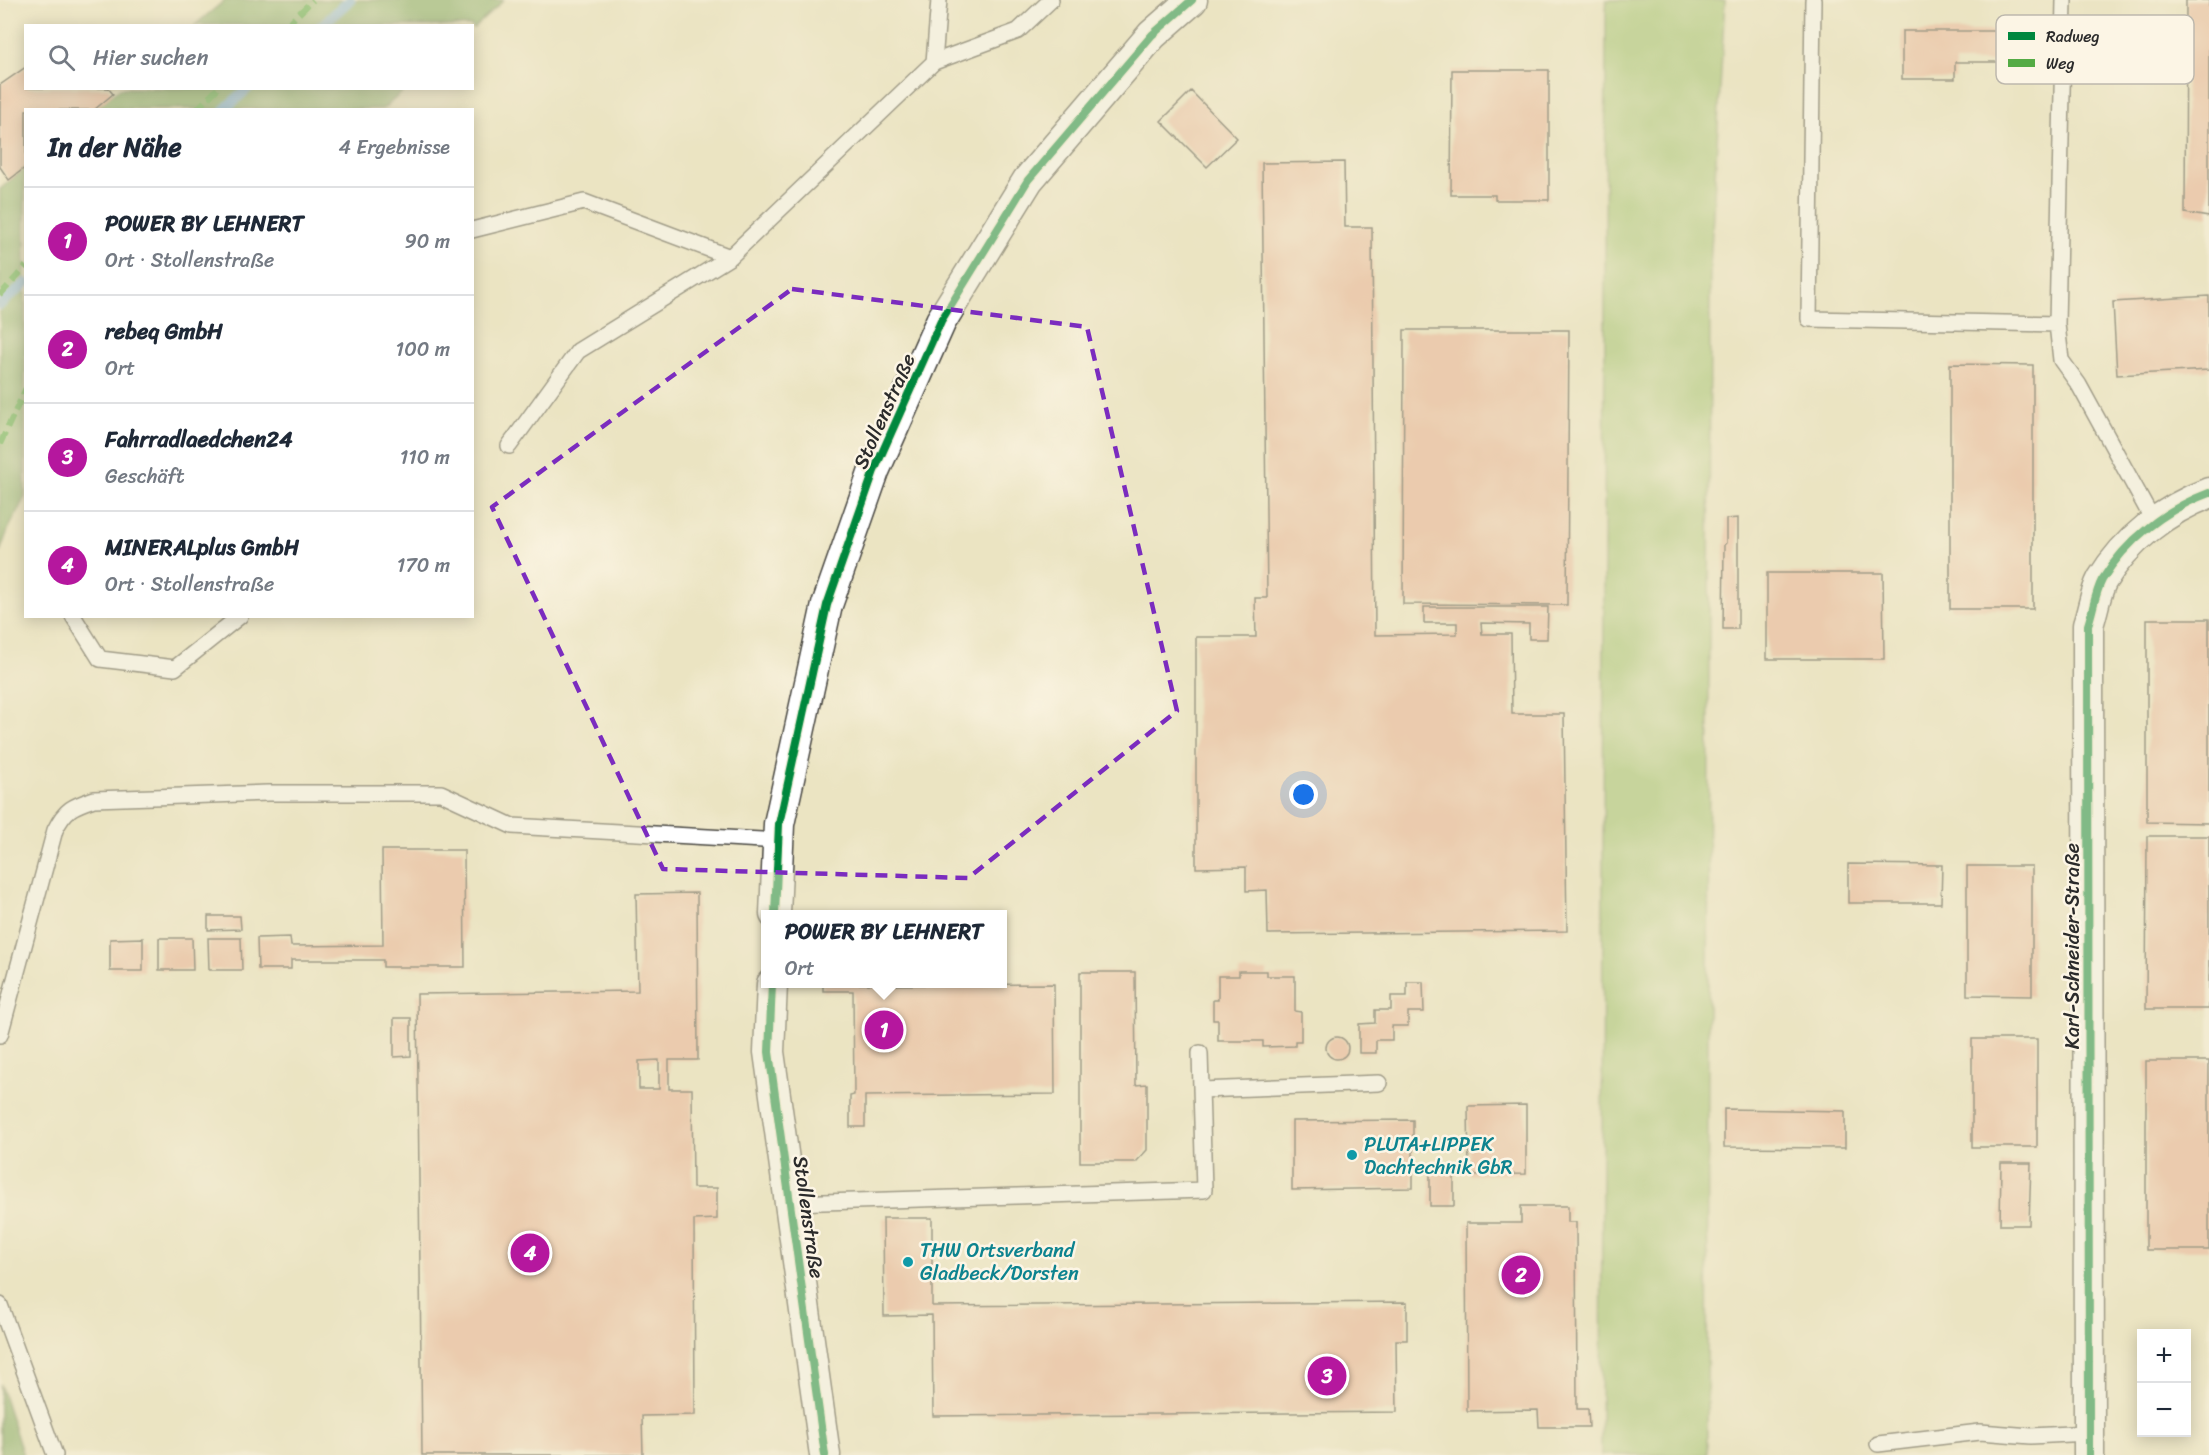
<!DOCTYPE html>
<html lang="de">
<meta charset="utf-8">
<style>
body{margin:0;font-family:Sriracha,sans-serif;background:#f2f2f3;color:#1f2937}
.controls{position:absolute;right:18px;bottom:18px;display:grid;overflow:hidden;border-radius:0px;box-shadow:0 3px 15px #0003}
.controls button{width:54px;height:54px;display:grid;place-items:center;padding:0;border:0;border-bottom:2px solid #e0e1e3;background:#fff;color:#1f2937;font:30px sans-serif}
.you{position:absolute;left:1304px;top:795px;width:21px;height:21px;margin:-15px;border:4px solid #fff;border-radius:50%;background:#1a73e8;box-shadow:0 0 0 9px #1a73e833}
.badge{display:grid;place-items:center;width:39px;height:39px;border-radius:50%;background:#b5179e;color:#fff;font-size:20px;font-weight:700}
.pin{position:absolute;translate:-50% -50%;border:3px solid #fff;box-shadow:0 2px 6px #0006}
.popup{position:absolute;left:761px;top:910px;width:246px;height:78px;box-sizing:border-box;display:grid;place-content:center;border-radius:0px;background:#fff;filter:drop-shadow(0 2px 4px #0005);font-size:20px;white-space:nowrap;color:#747a83}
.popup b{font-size:22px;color:#1f2937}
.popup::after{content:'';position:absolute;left:50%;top:100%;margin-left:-12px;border:12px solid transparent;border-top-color:#fff}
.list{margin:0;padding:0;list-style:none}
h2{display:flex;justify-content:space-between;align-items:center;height:78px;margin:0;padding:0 24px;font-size:26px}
h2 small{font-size:20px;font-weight:400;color:#747a83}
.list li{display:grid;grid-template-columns:39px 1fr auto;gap:18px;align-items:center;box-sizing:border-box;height:108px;padding:0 24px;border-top:2px solid #e0e1e3}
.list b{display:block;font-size:22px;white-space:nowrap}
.list p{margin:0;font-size:20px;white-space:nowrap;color:#747a83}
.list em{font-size:20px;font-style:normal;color:#747a83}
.icon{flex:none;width:33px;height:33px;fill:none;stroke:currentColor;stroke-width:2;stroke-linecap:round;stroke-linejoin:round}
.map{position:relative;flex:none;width:2209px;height:1455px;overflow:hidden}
.search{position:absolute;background:#fff;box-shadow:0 3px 15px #0003;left:24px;top:24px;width:450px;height:66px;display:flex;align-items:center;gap:15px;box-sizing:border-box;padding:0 21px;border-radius:0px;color:#747a83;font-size:22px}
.panel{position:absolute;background:#fff;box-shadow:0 3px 15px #0003;left:24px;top:108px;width:450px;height:510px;border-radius:0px}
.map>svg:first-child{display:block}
.green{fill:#9cc26d;stroke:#64764c;stroke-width:1.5}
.forest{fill:#7da860;stroke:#546a46;stroke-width:1.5}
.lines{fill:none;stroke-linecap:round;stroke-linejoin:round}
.stream{stroke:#71abe1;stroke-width:10}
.building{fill:#ebae94;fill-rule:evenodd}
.service-casing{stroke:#484742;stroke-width:18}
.minor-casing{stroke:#484742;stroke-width:33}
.service{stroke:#fff;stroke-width:15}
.minor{stroke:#fff;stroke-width:30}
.quiet{stroke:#54ab44;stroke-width:6;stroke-dasharray:12 6;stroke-linecap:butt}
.cycleway-casing{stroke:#fcf5e5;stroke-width:11}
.cycleway{stroke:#00873e;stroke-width:8}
.marked{fill:none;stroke:#7b2cbf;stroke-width:4.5;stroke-dasharray:12 8;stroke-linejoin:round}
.culture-dot{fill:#0f9aa8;stroke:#fcf5e5;stroke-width:2}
.labels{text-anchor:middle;stroke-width:5;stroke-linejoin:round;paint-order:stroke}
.street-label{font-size:20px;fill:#2b2b2b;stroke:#fcf5e5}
.culture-label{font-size:20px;fill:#0d838f;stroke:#fcf5e5;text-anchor:start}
.key{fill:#fcf5e5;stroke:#bdb8ad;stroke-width:1.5}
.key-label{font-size:16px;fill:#2b2b2b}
</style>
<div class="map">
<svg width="2209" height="1455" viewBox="0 0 2209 1455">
<rect width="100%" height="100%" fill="#fcf5e5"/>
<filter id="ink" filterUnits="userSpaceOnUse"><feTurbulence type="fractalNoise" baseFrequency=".0167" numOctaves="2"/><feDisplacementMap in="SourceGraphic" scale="12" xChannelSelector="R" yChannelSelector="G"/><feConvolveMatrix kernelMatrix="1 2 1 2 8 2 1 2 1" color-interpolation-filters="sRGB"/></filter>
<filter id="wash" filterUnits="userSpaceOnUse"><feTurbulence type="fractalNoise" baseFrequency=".008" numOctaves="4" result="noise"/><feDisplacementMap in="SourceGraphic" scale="24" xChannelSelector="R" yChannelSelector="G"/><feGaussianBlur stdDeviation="1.35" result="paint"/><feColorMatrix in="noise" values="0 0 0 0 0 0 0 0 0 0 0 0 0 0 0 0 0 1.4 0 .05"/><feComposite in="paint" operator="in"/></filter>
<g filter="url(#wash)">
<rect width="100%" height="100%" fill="#ebe4c2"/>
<path class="green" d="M1606,0H1725L1710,267L1707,1455H1601Z"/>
<path class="forest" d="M225,0H504L473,29L472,26L195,25Z
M120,88H406V89L383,109H95Z
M25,168V497L8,530L0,552V189Z
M0,1384L23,1455H0Z"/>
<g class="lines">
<path class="stream" d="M321,26L350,0
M224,110L248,88
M0,305L26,283"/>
</g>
<g id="blocks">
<path class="building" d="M2186,0H2209V217L2185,213Z
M1902,31H2003V62H1955V79H1902Z
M26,67V88H108L113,94L94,110H26V167L9,180L0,167V85Z
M1452,70H1549V200H1495V195H1451Z
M1191,91L1237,138L1207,167L1161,121Z
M1344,162L1345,227H1372L1375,635L1457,634V623H1424V607H1548L1547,639H1529V624L1481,623L1482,634H1511L1512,714H1564L1567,931L1268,934L1267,890L1246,891V867L1196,868V637H1256L1255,598H1267L1262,163Z
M2209,296V370L2117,375L2113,302Z
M1404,330H1569L1567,605L1403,604Z
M1950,364L2033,365V609H1950Z
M1738,518V629H1723L1724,545L1726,543V519Z
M1767,573H1883L1884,659H1767Z
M2147,619H2209V823L2147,822Z
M2147,836H2209V1009H2146Z
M382,850H464L465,967H383V960H291V969H258L257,938L290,937L291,946L383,945Z
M1848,864L1942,865L1941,903H1848Z
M1967,866H2032V996L1967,995Z
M697,893L698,1060H669V1089H692L693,1188H717V1219L694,1220L695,1415L642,1416L643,1455H422L417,994L638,991L636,894ZM659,1060V1089H639V1061Z
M208,916H240L241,929L208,930Z
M143,938V971H110V939Z
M159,938H192L193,970H159Z
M208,938H241L242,970H209Z
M1239,971H1267V976H1295V1011L1301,1012V1041H1295V1046L1263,1047V1041H1218V1020H1213V1000H1218V976H1239Z
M1080,972H1135L1136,1085L1147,1084V1150L1136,1162H1080Z
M1407,982H1423L1424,1012H1408V1026H1392V1040H1376V1053H1359V1024L1375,1023V1010H1391V996H1407Z
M823,984H876V985L1054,984L1055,1094L865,1096V1127H850V1096L854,1095L853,991H823Z
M394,1018H411V1056L394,1057Z
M1326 1048a11 11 0 1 1 22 0a11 11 0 1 1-22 0Z
M1972,1039H2037V1147H1972Z
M2146,1061H2209V1250H2146Z
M1526,1105V1174L1469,1175L1468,1106Z
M1724,1109L1845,1111V1148L1724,1147Z
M1413,1120V1188L1292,1190V1121Z
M2001,1163H2031L2029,1225H2000Z
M1430,1168H1454V1206H1430Z
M1521,1206H1568V1222H1576L1577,1409H1588L1589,1427H1539L1538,1410L1467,1411L1466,1223H1521Z
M883,1218H932V1306L1407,1302V1340H1396L1397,1412L933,1416L932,1315L884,1316Z"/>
</g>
</g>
<g filter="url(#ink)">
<use href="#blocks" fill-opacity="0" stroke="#484742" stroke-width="1.5"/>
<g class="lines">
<defs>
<path id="service" d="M1813,0L1809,319L2057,324
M2064,0L2057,324L2061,360L2079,385L2154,522
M934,62L1018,31L1051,0
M472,230L584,202L730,257L934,62L939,0
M509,446L578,351L730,257
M73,616L100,659L175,668L240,616
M0,1035L55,830C65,809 73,806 94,799L268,793H441L512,826L778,841
M1201,1090L1379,1083
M791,1203L1204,1190L1200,1053
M0,1305L55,1455
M1878,1444L1980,1432L2031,1436L2089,1433"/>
<path id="minor" d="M775,914L779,824L827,605L874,471L941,321L1028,180L1152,35L1192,0
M772,984L769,1052L825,1455
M2089,1455L2088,625C2093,611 2095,593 2102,580C2126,540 2166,509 2209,493"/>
</defs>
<use href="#service" class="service-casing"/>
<use href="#minor" class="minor-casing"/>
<use href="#service" class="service"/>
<use href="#minor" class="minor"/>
<path class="quiet" d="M286,26L313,0
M196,110L218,88
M0,295L26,266
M0,444L26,388"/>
<defs>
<path id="cycleway" d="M775,914L779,824L827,605L874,471L941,321L1028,180L1152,35L1192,0
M772,984L769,1052L825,1455
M2089,1455L2088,625C2093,611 2095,593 2102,580C2126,540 2166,509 2209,493"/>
</defs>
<use href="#cycleway" class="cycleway-casing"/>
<use href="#cycleway" class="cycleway"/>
</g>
</g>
<path d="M0 0H2209V1455H0ZM792,289L1087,327L1177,711L968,878L663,869L492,507Z" fill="#ebe4c2" fill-opacity=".55" fill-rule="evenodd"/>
<path class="marked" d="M792,289L1087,327L1177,711L968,878L663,869L492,507Z"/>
<g class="culture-dot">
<circle cx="1352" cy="1155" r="6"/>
<circle cx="908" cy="1262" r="6"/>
</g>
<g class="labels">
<g class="street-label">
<text transform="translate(884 411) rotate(-66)" y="7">Stollenstraße</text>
<text transform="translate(2072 946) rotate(-90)" y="7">Karl-Schneider-Straße</text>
<text transform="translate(809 1217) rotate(82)" y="7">Stollenstraße</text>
</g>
<g class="culture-label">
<text x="1364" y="1151">PLUTA+LIPPEK<tspan x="1364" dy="23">Dachtechnik GbR</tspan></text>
<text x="920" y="1257">THW Ortsverband<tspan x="920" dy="23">Gladbeck/Dorsten</tspan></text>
</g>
</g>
<rect x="1996" y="15" width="198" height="69" rx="9" class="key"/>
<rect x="2008" y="32" width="27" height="8" fill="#00873e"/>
<rect x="2008" y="59" width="27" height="8" fill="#54ab44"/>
<g class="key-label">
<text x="2046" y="42">Radweg</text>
<text x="2046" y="69">Weg</text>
</g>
</svg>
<div class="controls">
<button>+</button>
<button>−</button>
</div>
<div class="you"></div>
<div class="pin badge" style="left:884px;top:1030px">1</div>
<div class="popup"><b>POWER BY LEHNERT</b>Ort</div>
<div class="pin badge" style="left:1521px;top:1275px">2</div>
<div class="pin badge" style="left:1327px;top:1376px">3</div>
<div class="pin badge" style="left:530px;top:1253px">4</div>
<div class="search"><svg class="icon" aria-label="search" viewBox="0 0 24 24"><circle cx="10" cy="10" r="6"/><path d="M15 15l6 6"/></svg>Hier suchen</div>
<section class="panel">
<h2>In der Nähe<small>4 Ergebnisse</small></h2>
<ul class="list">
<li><span class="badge">1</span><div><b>POWER BY LEHNERT</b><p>Ort · Stollenstraße</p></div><em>90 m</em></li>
<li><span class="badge">2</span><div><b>rebeq GmbH</b><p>Ort</p></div><em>100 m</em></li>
<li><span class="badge">3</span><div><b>Fahrradlaedchen24</b><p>Geschäft</p></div><em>110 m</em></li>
<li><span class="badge">4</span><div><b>MINERALplus GmbH</b><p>Ort · Stollenstraße</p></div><em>170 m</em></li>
</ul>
</section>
</div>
